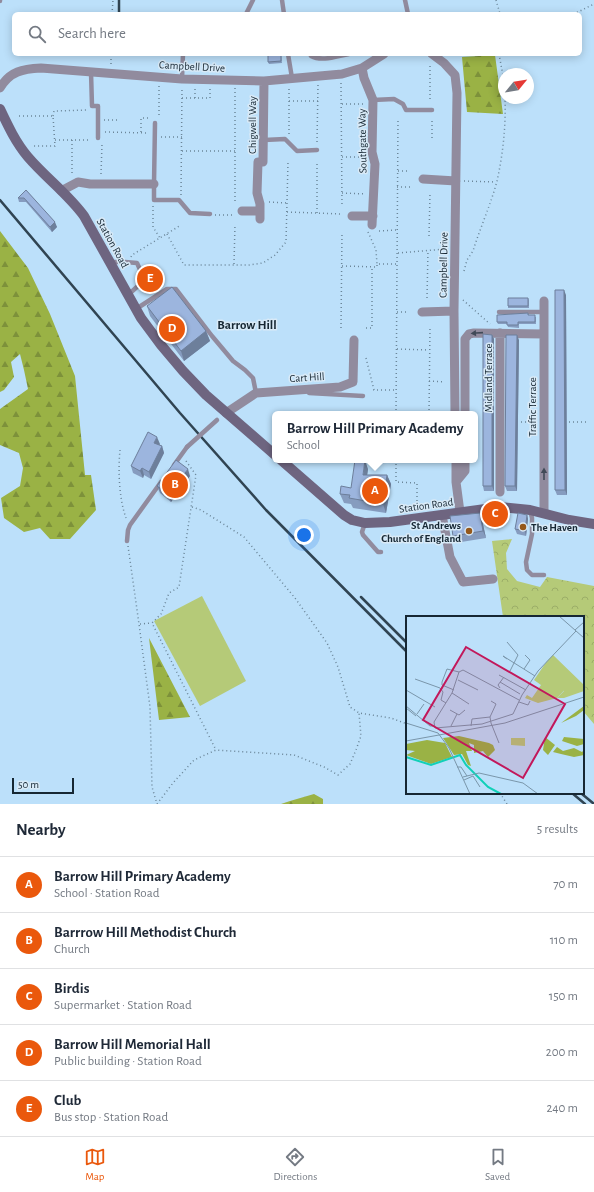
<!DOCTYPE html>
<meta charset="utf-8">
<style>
body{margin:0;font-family:"Alegreya Sans",sans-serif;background:#f2f2f3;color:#1f2937}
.compass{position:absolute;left:498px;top:68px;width:36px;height:36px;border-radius:50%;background:#fff;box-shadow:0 2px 10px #0003;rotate:60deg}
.scale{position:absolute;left:12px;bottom:10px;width:62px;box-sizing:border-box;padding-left:4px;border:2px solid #162733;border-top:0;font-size:11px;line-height:14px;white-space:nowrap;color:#162733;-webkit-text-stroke:3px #d9eaf7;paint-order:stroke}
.you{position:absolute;left:304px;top:535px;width:14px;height:14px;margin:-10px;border:3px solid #fff;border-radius:50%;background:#1a73e8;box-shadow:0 0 0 6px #1a73e833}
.badge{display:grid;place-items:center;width:26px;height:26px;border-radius:50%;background:#ea580c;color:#fff;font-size:13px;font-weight:700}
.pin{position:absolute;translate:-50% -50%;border:2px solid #fff;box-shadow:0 1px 4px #0006}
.popup{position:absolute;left:272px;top:411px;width:206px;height:52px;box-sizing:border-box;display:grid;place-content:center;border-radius:6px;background:#fff;filter:drop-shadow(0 1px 3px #0005);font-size:13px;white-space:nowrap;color:#747a83}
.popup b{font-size:15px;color:#1f2937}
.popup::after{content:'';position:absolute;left:50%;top:100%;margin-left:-8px;border:8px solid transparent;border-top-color:#fff}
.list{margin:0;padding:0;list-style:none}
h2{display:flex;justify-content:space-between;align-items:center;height:52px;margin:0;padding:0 16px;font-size:17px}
h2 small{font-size:13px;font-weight:400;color:#747a83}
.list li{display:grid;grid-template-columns:26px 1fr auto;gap:12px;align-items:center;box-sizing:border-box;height:56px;padding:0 16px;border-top:1px solid #e0e1e3}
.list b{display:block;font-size:15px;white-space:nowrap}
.list p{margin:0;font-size:13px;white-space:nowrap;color:#747a83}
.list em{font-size:13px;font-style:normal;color:#747a83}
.icon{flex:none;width:22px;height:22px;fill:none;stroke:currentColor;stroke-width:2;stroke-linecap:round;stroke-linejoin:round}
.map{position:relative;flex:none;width:594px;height:804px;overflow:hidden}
.search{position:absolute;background:#fff;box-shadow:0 2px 10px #0003;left:12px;right:12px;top:12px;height:44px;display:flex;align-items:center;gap:10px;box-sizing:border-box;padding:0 14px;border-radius:6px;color:#747a83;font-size:15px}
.sheet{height:332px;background:#fff}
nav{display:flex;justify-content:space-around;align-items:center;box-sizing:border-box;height:56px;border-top:1px solid #e0e1e3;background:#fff;font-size:11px;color:#747a83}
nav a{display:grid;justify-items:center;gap:2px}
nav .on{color:#ea580c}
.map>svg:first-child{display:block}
.grass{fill:#b5ca78}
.forest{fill:url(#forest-firs)}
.park{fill:url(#park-crowns)}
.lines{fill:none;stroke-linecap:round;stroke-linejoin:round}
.path{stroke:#6b8699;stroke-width:1.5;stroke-dasharray:1 3;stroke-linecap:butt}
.lane{stroke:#918b9e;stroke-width:4.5}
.street{stroke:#918b9e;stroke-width:9}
.secondary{stroke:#6e6580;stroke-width:10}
.rail{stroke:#304452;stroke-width:2.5}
.lane-bridge{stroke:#918b9e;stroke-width:4.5}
.wall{fill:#869cbf}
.shaded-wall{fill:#6d7f9b}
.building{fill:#9cb5de;stroke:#6d7f9b}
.oneway{fill:#414a58}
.poi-dot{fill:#95581b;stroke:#d9eaf7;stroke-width:1.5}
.labels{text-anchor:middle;stroke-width:3;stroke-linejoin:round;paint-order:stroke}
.street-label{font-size:11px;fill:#162733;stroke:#d9eaf7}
.poi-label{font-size:11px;font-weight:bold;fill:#162733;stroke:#d9eaf7;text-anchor:end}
.quarter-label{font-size:13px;font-weight:bold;fill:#162733;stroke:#d9eaf7}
.inset-river{fill:none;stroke:#11d0b8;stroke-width:2}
.inset-road{fill:none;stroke:#7a96aa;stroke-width:1}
.view{fill:#c2185b;fill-opacity:0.15;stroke:#c2185b;stroke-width:2}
.inset-edge{fill:none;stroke:#162733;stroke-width:2}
</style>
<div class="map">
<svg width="594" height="804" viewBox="0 0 594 804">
<defs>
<pattern id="forest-firs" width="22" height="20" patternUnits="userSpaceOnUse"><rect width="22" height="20" fill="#9ab245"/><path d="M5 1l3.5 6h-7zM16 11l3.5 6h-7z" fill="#7d913a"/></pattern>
<pattern id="park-crowns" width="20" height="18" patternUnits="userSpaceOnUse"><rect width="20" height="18" fill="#b5ca78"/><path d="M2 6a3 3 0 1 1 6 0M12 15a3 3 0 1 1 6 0" fill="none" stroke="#9bae68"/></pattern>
</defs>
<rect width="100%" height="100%" fill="#bce0fa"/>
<path class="grass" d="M202,596L246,681L200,706L154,621Z"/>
<path class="forest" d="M495,55L503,114L467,112L462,57Z
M0,231L28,268L50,314L75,376L85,475H91L96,510L70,539H50L40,528L24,532L4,518L1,498L20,486L23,468L19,453L0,445V409L28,389L24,370L20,354L11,362L14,377L4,390L0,392Z
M149,638L190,717L159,720Z
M314,794L323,799V804H281L290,801Z"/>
<path class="park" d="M512,539L506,553L507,569L517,581L540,587L547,577L594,586V724L583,711V617H503L492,541Z"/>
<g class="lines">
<path class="path" d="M496,0L500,14
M112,14L113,0
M565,14L578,12L594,4
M499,54L504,81
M111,64V54
M341,83L342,207
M159,86V118
M235,88V203
M182,98H210V88
M195,98V88
M430,99V66
M289,101H318
M342,104H364
M19,116H53L55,146H32
M53,116L54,111L86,110
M104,120H118
M432,121V141
M105,132L149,133
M141,132V118H151
M289,134V88
M161,137H182
M55,140H89
M72,140V174
M317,142L318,85
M182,151H235
M342,157H364
M398,171H410
M101,174L102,144
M464,181L496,182
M397,187H410
M342,193L366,194
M181,195L182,87
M269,202L288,203
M153,206V227L160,238
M287,212L342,214
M317,213V161
M215,215H235
M379,231L397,230
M368,232L376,250L377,264
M167,234L184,265H249L263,263L275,255L286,242L288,162
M429,236L430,193
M398,253L446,249
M131,257L132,255L181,225
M234,264L235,224
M342,266L377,267V264H398
M464,271L467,260L473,251C480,228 491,204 497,181C503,154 506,126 505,98
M427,298L428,250
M463,300L490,324
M397,312H409
M341,328L342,232
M366,328H372V267
M397,349L429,350
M366,358L374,390H397
M429,381L445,382
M396,414L398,120
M429,414L430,327
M517,422H535
M565,422H587
M120,450C118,470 119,499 126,518
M396,460V482L417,483V509
M186,461L196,475L179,587L169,593L161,614L152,623L216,750
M192,507L201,510L244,537L295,598L327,643L338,667L350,707L359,713L391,718L407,724
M128,546L139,624L150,707L152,787L157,804
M140,624L152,623
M500,793L507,804
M157,804L173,783L194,760L216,750L294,755L324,767L338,775L350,764L356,750L361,736L359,713"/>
<path class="lane" d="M282,0L284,14
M405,0L408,14
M0,1V0
M246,14L253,0
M288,54L292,78
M310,54L311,56C322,62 337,56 349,54
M91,72L92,106H98V138
M182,79L183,54
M373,100L394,99L403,104L406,110H432
M155,123L154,184V200H179L190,213L210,214
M264,140L285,139L297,151L317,150
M110,262H125L137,263L143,276L139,285L128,295
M136,309L167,289H176L212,336L233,361L245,370L253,378L256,393
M499,312H544
M309,393L363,396
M174,465L187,447
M530,510L532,518V534L526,562L527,570L532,575H544
M365,523L362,532L363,535L378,552H381
M127,541L128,530L130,525L161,482"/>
<path class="street" d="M432,54L444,63L455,75L457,93L454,311L455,414
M362,68L364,78L373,100L372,152L375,164L372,225
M0,88C10,71 23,69 41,68L182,79L264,81L342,74L362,68L384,54
M423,179L456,181
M61,191L78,182L90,184H154
M242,211H260
M352,216H373
M260,219V204L257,193L258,162H263L264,81
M422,312L454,311
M226,413L256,393L340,387L353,382L354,340
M465,414V339L469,334L474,333L544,334
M456,460V482L460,512
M456,482L465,471V460
M500,492V333
M544,513V301
M442,515L450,557L463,582L493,579"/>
<path class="secondary" d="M0,109C8,126 16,143 28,157C46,178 68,194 84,216L141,318L161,345L183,371L206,395L275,455
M281,460L344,515L352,520L365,523L390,522L500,507L530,510L569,520L594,524"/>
<path class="rail" d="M119,14V0
M0,200L180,413L266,510L407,652
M361,597L407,643
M572,793L585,804
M582,794L594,804"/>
<path class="lane-bridge" d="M187,447L217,420"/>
</g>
<path class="wall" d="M268,54H281L282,63L269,64L268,62Z
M26,190L57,227L52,232L26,202H19L18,198Z
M566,295L567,495H557L555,490Z
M528,298L529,300V308H508V306Z
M147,306L206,331L210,341L184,361L150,316Z
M528,313L529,315L536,317V324H519V328L508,327L507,324H498L497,322Z
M492,335L494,339V491H484L483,486Z
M519,340L517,491H507L505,486Z
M160,444L159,445L162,446L164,453L151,479L144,475L143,478L133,473L131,466Z
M368,469L367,475H387L391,484L386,513L353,508L351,504L344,503L340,494L351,488Z
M190,476L171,502L160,493L157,486Z
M527,515L528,519L526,536L517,534L515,529Z
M482,520L486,538L455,543L453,536Z"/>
<path class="shaded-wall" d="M55,222L57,227L52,232L50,227Z
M564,290L566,295L567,495L565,490Z
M206,331L210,341L184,361L181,351Z
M492,335L494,339V491L492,486Z
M517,335L519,340L517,491L515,486Z
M157,437L160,444L157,450L154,443Z
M162,446L164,453L151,479L149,472Z
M365,460L368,469L366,484L363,475Z
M142,468L144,475L143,478L140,471Z
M188,469L190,476L171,502L169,495Z
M387,475L391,484L386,513L383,504Z
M480,513L482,520L486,538L483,531Z
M527,515L528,519L526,536L525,531Z"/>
<path class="building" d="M268,54H281V61L268,62Z
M26,190L55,222L50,227L24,198H18Z
M172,287L206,331L181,351L147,306Z
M555,290H564L565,490H555Z
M508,298H528V306H508Z
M528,313V315H535V322H518V325H507V322H497V315Z
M483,334L492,335V486H483Z
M506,335H517L515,486H505Z
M148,432L157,437L154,443L162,446L149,472L142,468L140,471L131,466Z
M176,460L188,469L169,495L157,486Z
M355,460H365L363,475H387L383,504L349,498L350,495L340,494L341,486L351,488Z
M480,513L483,531L453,536L450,516Z
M518,513L527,515L525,531L515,529Z"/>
<defs><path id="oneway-solid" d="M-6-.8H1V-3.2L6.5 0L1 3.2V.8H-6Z"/></defs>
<g class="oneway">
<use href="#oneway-solid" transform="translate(477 333) rotate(176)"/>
<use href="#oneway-solid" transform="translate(544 474) rotate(-90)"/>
</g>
<g class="poi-dot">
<circle cx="523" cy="527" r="4"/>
<circle cx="469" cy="531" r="4"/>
</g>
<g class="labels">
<g class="street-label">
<text transform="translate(192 66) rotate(3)" y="4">Campbell Drive</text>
<text transform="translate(252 125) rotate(-90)" y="4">Chigwell Way</text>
<text transform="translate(362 141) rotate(-91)" y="4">Southgate Way</text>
<text transform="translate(113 243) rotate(61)" y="4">Station Road</text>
<text transform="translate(443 265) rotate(-89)" y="4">Campbell Drive</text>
<text transform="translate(307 377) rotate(-4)" y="4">Cart Hill</text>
<text transform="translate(488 378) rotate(-90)" y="4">Midland Terrace</text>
<text transform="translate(532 407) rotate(-90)" y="4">Traffic Terrace</text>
<text transform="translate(426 505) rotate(-8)" y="4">Station Road</text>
</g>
<g class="poi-label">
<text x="461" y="529">St Andrews<tspan x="461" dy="13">Church of England</tspan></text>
<text x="531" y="531" text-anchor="start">The Haven</text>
</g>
<g class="quarter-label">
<text x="247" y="329">Barrow Hill</text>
</g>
</g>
<g transform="translate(406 616)">
<rect width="178" height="178" fill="#bce0fa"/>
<path d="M147,39L178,69V75L158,82H151L158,75L141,45ZM105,122H119V130L105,129Z" fill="#b5ca78"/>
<path d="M178,90V94L170,100L155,107ZM53,120L83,127L87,129L89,134L82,141L77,135L68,137V129L63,127L66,135H60L65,150L62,149L56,138L48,139L37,122ZM139,121L149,129L142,139L137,134ZM158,121L178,123V128L171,130L156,125ZM21,124L39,127L46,141L25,148L0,139L9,135L0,134V128ZM151,131L157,135L168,132L176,136L178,134V139L168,141L155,138L147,136Z" fill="#9ab245"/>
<path d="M141,45L165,67L151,82L132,87L119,82L121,79L126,82L135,69L128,64Z" fill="#b5ca78"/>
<path class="inset-river" d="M0,141L25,149L54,139L60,149L82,171L95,178"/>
<path class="inset-road" d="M153,0L178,22M169,14L178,6M101,26L112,39L104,55M101,43L97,40L129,60M118,53L124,44L119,39M93,59L120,74M9,63L34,72L37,76L35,84L40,87M52,64L72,74M94,66L114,78M94,72L92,69L98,61M0,74L29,91M48,74L36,69V66L41,53L53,56M46,77L63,88M85,85L90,88L84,101L85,107L93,127M113,86L122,89L124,85M0,90L24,110H28M0,92L10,100M44,94L53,99L59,94M11,98L18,88M0,107L32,117L43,132L64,178M45,110L51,98M65,110L66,103L84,101M29,112L76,108L107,98L116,79L132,55L170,15M29,112L28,106L46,77L53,56L57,54L113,84M0,125L99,107L178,81M51,151H55L61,160M57,161L73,157L117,167L132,178M58,164L67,160L74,171"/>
<path class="view" d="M60,31L159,88L117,162L17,104Z"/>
<rect width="178" height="178" class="inset-edge"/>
</g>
</svg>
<svg class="compass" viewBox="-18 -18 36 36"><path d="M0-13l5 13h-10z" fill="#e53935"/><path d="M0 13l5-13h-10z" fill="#747a83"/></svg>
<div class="scale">50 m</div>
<div class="you"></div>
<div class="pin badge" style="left:375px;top:491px">A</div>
<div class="popup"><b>Barrow Hill Primary Academy</b>School</div>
<div class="pin badge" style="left:175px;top:485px">B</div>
<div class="pin badge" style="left:495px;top:514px">C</div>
<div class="pin badge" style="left:172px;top:329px">D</div>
<div class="pin badge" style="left:150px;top:279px">E</div>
<div class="search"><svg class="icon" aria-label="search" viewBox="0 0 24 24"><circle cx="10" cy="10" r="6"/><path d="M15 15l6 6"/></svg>Search here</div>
</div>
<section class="sheet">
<h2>Nearby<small>5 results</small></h2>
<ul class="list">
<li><span class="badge">A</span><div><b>Barrow Hill Primary Academy</b><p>School · Station Road</p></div><em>70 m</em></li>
<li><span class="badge">B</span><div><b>Barrrow Hill Methodist Church</b><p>Church</p></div><em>110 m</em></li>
<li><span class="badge">C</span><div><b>Birdis</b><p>Supermarket · Station Road</p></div><em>150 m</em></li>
<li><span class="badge">D</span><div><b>Barrow Hill Memorial Hall</b><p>Public building · Station Road</p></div><em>200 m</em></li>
<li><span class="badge">E</span><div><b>Club</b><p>Bus stop · Station Road</p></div><em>240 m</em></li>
</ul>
</section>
<nav>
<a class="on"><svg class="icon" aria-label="map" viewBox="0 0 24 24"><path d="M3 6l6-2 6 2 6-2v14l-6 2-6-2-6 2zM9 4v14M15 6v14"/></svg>Map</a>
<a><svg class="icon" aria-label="directions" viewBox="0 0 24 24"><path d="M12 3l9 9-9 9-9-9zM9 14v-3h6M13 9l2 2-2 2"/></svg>Directions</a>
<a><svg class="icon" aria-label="saved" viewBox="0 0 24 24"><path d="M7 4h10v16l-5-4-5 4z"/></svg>Saved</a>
</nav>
